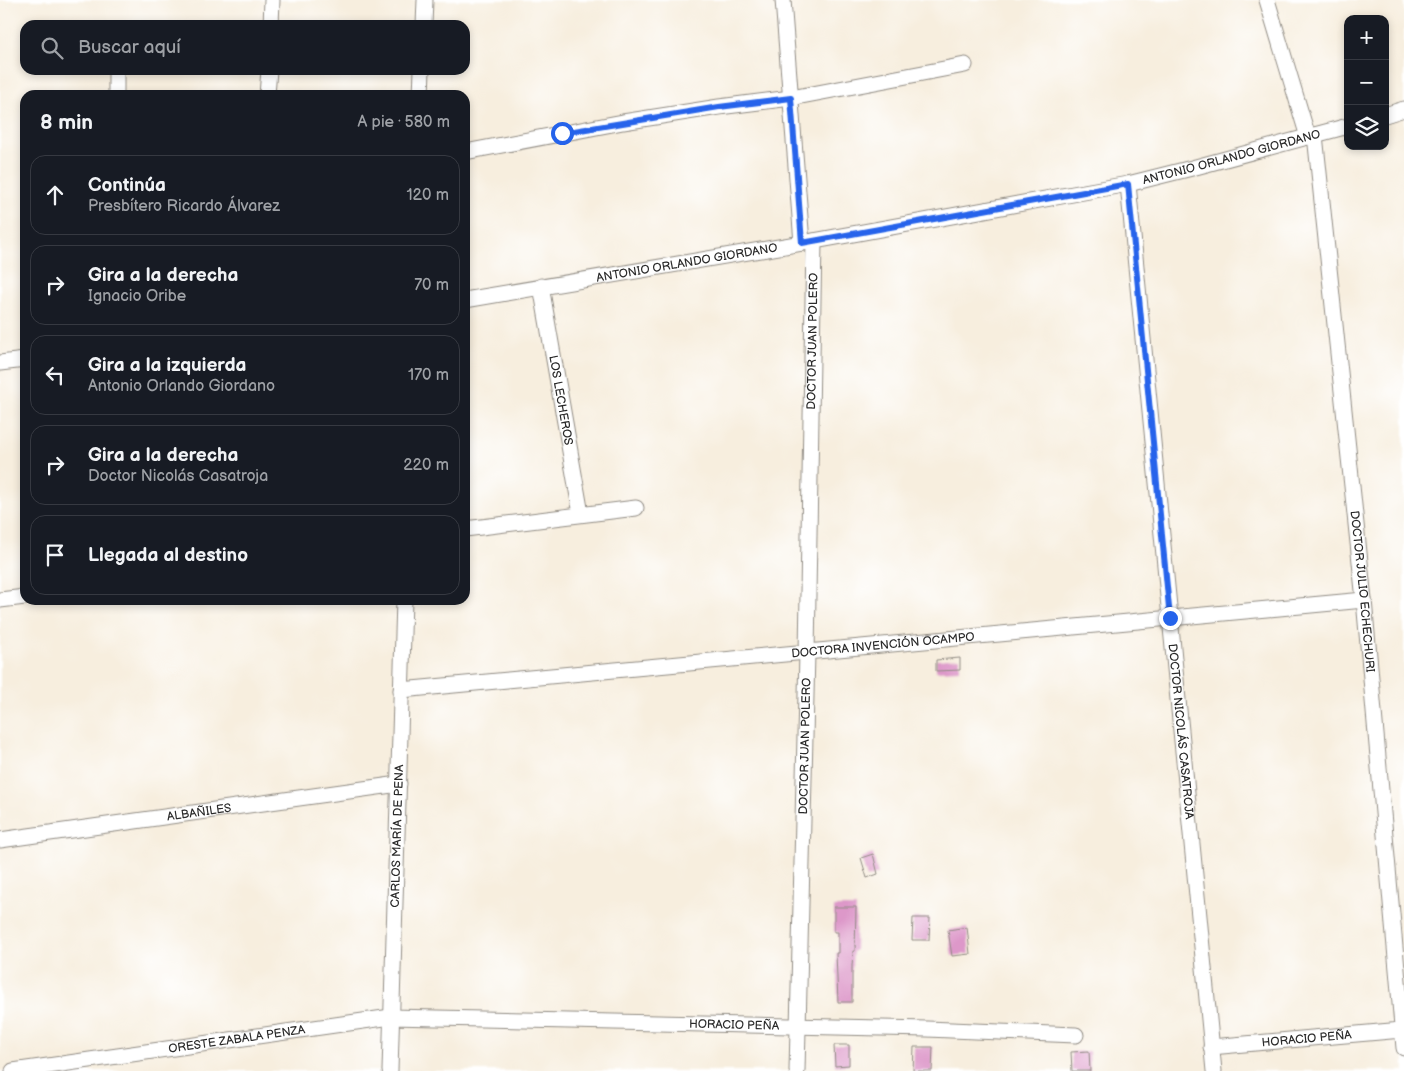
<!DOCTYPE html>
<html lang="es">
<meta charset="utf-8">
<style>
body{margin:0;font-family:"Balsamiq Sans",sans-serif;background:#20242c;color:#f1f3f6}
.controls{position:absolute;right:15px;top:15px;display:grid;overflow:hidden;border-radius:10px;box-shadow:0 2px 8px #0003}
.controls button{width:45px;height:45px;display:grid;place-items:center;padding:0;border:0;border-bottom:1px solid #363941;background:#171b24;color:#f1f3f6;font:25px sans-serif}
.stop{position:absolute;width:15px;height:15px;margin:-11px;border:4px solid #2563eb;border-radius:50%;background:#fff}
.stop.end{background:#2563eb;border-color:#fff;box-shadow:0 1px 5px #0008}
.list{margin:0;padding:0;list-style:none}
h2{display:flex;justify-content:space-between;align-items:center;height:65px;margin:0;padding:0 20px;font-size:21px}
h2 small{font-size:16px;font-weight:400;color:#9ea1a6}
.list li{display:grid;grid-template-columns:32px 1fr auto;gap:15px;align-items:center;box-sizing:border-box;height:80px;margin:0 10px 10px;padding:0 10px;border:1px solid #363941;border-radius:15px}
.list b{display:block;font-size:19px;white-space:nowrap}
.list p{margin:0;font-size:16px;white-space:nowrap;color:#9ea1a6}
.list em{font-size:16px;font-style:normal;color:#9ea1a6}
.icon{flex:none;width:28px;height:28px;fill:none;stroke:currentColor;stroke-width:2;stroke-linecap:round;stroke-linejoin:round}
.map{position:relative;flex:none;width:1404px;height:1071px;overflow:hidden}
.search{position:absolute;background:#171b24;box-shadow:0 2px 8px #0003;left:20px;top:20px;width:450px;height:55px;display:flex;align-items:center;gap:12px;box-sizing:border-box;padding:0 18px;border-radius:15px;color:#9ea1a6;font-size:19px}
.panel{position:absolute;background:#171b24;box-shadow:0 2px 8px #0003;left:20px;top:90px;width:450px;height:515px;border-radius:15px}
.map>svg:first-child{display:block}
.building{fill:#dd98c9}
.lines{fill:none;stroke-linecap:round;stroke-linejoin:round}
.street-casing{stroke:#918c84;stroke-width:17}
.street{stroke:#fff;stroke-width:15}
.route{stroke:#2563eb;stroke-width:6}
.labels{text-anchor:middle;stroke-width:4;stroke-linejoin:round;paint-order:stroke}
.street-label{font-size:12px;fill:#2b2b2b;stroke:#fff}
</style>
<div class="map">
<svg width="1404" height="1071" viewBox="0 0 1404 1071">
<rect width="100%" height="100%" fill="#fff"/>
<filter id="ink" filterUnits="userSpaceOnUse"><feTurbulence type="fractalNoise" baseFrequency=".02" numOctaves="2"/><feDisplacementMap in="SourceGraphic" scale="10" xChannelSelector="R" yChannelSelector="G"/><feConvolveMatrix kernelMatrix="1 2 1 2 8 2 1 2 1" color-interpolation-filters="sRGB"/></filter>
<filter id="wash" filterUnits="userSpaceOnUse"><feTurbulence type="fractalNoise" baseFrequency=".0096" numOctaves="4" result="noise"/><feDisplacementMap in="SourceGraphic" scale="20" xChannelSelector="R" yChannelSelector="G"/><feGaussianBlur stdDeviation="1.12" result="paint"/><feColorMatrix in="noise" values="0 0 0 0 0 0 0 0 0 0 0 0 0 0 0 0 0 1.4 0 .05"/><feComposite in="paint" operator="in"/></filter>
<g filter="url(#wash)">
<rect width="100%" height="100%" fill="#f7eede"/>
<g id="blocks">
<path class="building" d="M960,658V670L936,671V660Z
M873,854L878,874L867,878L861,858Z
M834,907H856L855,951H853L852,966V1002H838L836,953H838V932H834Z
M913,918H930L929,940H912Z
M967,927L970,954L952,956L948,930Z
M834,1045H849V1065L835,1066Z
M914,1047H933L932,1071H913Z
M1089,1051L1090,1071H1072L1071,1052Z"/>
</g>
</g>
<g filter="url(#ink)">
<use href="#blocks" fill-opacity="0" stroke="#918c84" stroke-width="1"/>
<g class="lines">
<defs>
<g id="street">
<path d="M783,0L802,243"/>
<path d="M1267,0L1308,137"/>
<path d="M271,25L272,0"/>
<path d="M424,25L425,0"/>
<path d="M116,95V70"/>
<path d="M267,95L269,70"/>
<path d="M421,95L422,70"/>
<path d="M1385,115L1404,109"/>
<path id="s1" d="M1315,135L1364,600L1404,1048"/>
<path d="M465,152L623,122L719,107L791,98L965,65"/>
<path id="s2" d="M1128,184L1214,1071"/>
<path id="s3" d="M541,286L581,514"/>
<path id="s4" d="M465,300L814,241L1128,184L1192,168L1348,126"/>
<path d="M0,363L25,360"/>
<path d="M465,529L636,508"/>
<path d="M0,600L25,597"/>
<path id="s5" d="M401,690L1364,600"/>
<path id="s6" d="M0,840L399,784"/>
<path id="s7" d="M1211,1047L1402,1030"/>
<path id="s8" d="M13,1071L391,1017L927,1029L1076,1035"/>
<path id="s9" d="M390,1071L404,600"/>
<path id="s10" d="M797,1071L807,653L814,241"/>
</g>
</defs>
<use href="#street" class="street-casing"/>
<use href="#street" class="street"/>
</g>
</g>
<g class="lines" filter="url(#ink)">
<path class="route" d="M562,133L719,107L791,98L802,243L1128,184L1170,618"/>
</g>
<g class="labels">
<g class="street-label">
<text dy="4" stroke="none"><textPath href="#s4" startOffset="780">ANTONIO ORLANDO GIORDANO</textPath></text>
<text dy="4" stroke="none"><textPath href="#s4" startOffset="225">ANTONIO ORLANDO GIORDANO</textPath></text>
<text dy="4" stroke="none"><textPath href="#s10" startOffset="730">DOCTOR JUAN POLERO</textPath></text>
<text dy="4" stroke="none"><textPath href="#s3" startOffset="116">LOS LECHEROS</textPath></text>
<text dy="4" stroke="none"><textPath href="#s1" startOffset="459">DOCTOR JULIO ECHECHURI</textPath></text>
<text dy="4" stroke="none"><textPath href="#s5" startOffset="484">DOCTORA INVENCIÓN OCAMPO</textPath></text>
<text dy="4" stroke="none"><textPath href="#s2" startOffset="550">DOCTOR NICOLÁS CASATROJA</textPath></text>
<text dy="4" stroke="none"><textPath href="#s10" startOffset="325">DOCTOR JUAN POLERO</textPath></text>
<text dy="4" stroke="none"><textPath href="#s6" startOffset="201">ALBAÑILES</textPath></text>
<text dy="4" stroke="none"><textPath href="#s9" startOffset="235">CARLOS MARÍA DE PENA</textPath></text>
<text dy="4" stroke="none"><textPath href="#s8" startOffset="725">HORACIO PEÑA</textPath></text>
<text dy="4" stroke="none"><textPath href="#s7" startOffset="96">HORACIO PEÑA</textPath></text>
<text dy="4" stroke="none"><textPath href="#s8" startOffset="226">ORESTE ZABALA PENZA</textPath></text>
</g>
</g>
</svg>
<div class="controls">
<button>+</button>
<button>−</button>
<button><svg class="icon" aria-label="layers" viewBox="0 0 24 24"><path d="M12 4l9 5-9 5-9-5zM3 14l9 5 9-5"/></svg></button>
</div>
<div class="stop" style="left:562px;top:133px"></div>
<div class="stop end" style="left:1170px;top:618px"></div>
<div class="search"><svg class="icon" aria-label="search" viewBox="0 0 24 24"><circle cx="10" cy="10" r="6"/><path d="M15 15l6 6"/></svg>Buscar aquí</div>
<section class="panel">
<h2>8 min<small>A pie · 580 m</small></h2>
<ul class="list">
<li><svg class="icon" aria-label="ahead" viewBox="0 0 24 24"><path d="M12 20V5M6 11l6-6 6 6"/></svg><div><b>Continúa</b><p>Presbítero Ricardo Álvarez</p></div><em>120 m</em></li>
<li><svg class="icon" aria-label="right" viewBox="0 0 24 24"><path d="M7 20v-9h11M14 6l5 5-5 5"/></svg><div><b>Gira a la derecha</b><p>Ignacio Oribe</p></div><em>70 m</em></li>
<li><svg class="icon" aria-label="left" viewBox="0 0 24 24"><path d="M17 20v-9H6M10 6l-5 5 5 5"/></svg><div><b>Gira a la izquierda</b><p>Antonio Orlando Giordano</p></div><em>170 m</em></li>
<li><svg class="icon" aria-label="right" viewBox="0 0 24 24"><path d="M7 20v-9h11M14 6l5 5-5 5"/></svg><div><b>Gira a la derecha</b><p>Doctor Nicolás Casatroja</p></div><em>220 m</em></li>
<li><svg class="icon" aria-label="arrive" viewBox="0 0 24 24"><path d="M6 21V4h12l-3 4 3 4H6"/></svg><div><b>Llegada al destino</b></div></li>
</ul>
</section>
</div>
